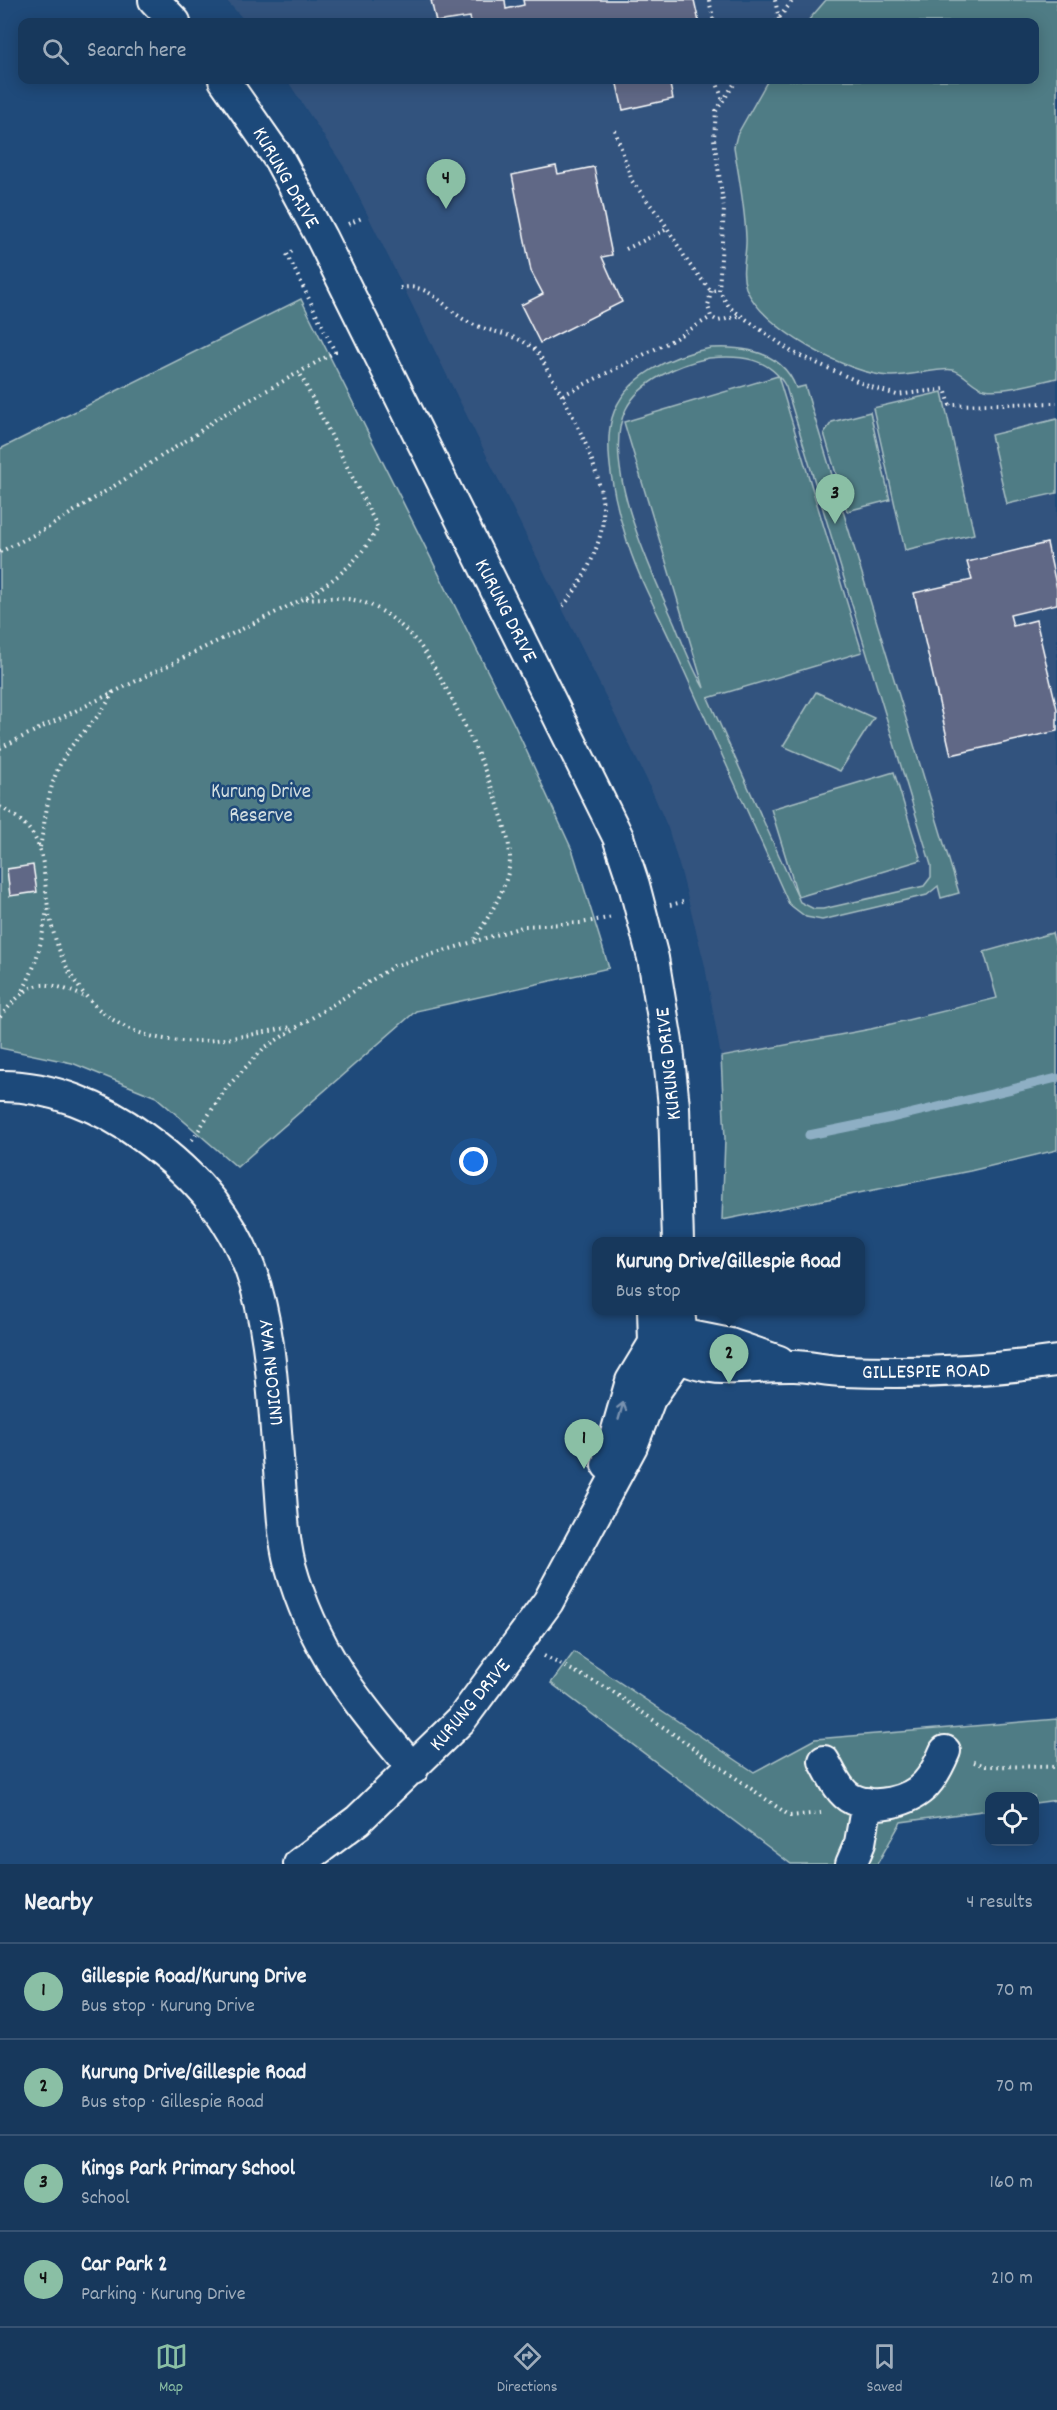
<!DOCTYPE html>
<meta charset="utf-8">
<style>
body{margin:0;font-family:Dekko,sans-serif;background:#244365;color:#f1f3f6}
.controls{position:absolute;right:18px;bottom:18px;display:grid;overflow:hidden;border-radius:12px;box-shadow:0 3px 15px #0003}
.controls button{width:54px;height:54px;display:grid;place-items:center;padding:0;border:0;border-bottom:2px solid #365272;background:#17385c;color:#f1f3f6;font:30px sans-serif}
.you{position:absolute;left:474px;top:1162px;width:21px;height:21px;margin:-15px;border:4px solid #fff;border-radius:50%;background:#1a73e8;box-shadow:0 0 0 9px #1a73e833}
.badge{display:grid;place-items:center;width:39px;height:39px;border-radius:50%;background:#8abfa5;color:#111;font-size:20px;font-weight:700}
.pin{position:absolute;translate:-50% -50px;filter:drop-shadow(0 2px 3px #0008)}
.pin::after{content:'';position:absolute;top:32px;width:21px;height:18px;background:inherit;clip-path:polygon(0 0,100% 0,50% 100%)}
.popup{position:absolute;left:592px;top:1237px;width:273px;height:78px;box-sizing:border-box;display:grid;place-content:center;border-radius:12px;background:#17385c;filter:drop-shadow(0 2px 4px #0005);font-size:20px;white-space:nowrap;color:#9eacbb}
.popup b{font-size:22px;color:#f1f3f6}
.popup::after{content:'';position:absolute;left:50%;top:100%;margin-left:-12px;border:12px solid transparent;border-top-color:#17385c}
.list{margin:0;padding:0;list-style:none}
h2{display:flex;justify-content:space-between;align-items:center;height:78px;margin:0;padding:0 24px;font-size:26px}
h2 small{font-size:20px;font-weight:400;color:#9eacbb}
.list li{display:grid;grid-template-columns:39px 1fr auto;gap:18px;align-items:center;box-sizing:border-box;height:96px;padding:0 24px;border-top:2px solid #365272}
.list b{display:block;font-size:22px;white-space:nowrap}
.list p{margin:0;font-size:20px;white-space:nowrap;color:#9eacbb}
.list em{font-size:20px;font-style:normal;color:#9eacbb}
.icon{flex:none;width:33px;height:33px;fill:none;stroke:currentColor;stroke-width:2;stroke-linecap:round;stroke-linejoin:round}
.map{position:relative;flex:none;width:1057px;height:1864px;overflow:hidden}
.search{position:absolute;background:#17385c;box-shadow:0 3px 15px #0003;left:18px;right:18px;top:18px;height:66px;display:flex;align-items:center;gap:15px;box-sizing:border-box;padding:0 21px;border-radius:12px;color:#9eacbb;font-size:22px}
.sheet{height:462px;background:#17385c}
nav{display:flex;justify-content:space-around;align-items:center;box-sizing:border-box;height:84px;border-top:2px solid #365272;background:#17385c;font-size:16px;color:#9eacbb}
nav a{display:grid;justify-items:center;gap:3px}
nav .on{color:#8abfa5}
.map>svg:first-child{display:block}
.built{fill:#33537e}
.green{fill:#4f7c85;stroke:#a7bec2;stroke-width:1.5;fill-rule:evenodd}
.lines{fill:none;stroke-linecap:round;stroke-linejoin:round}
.stream{stroke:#8eafc4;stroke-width:9}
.building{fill:#616886;stroke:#fff;stroke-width:1.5}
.minor-casing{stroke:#fff;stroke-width:34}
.path{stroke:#fff;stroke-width:4;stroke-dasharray:1.5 4.5;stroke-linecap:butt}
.minor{stroke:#1f4a7a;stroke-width:30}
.oneway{stroke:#7992af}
.labels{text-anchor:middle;stroke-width:5;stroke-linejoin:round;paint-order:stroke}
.street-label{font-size:21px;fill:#fff;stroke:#1f4a7a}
.park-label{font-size:21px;fill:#d3dee0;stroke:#1f4a7a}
</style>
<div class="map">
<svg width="1057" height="1864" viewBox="0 0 1057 1864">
<rect width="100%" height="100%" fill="#1f4a7a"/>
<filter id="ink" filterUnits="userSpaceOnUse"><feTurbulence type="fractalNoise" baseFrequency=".0167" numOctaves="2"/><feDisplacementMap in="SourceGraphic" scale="12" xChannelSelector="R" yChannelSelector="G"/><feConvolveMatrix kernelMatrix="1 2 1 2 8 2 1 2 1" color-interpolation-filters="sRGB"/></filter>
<g filter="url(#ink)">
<path class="built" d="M226,0H1057V981L871,1029L721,1057L705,966L682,875L668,828L649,784L344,167L287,80H1034V22H246Z"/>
<path class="green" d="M826,0H1057V378C1040,382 1001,393 985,389C973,387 965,373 953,370C942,367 907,377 890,376C848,374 762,329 746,288C740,271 747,255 746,238C745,207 739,178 734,147L737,135L768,80H1034V22H807Z
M301,299L515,726L573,852L609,968L416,1011L237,1167L156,1097L72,1063L0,1048V449Z
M711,348C745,346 783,352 796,388L805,386L959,893L941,898L938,886L927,895L822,920L806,917L789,904C752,821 714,738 677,655C660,616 636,575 625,534C615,503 603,449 612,418C624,376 672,355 711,348ZM709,358C739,355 770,357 786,387L931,865V877L924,886L823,909H814L800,902L708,698L862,652L778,376L624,422L704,688C692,668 683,644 674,622C651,571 599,462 626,409C640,381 679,364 709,358Z
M942,392L974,534L905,550L873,408Z
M870,412L890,500L847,511L824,433L832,422Z
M1057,419V493L1007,504L991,435Z
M816,692L874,718L840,771L783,746Z
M894,772L921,860L798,897L771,809Z
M1052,933L1057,950V1150L970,1171L722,1220L725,1139L721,1057L871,1029L997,998L984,952Z
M574,1652L754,1772L815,1739L1057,1719V1800L1035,1803L1034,1796H990L989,1810L901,1822L877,1864H791L551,1683Z"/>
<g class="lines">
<path class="stream" d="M809,1135L892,1118L1057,1078"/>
</g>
<path class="building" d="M431,0H505L506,9L524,5L523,0H694L699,22H471L470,17L436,22Z
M616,80H669L673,99L623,110Z
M556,166L558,174L594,167L612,255L602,257L622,302L540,343L521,305L543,294L531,271L512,175Z
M1047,543L1057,589V604L1010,615L1013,626L1036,620L1057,709V731L951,755L914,593L972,580L967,562Z
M33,865L37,892L10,896L7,869Z"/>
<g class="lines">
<defs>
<path id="minor" d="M154,0L175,22
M224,80L279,159L321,237L618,837L634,885L653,958L668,1048L674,1106L678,1242
M0,1086C50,1085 104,1108 143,1137C273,1231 267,1325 279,1470C282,1502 282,1534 290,1565C314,1652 357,1702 413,1769
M663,1341L690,1336L730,1344L779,1361
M654,1343C709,1380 733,1365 794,1366C810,1366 827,1371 843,1371C915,1374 986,1371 1057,1361
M607,1465L631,1381L654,1343L653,1310
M824,1761C831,1773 839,1793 852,1799C874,1810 910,1802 926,1784C935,1774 940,1763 945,1751
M299,1864L358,1820L461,1720L548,1602L632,1446L650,1399L678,1359L682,1338L679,1310
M851,1864L860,1843L867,1803"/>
</defs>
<use href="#minor" class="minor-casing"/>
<path class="path" d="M709,0L714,22
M775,0L779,19
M776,22L793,0
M716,80L723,101
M737,80L716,111L714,139L724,209L719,290L729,307L792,352L868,386L897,395L945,389L950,405L1057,403
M615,130L632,181L663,221L689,264L711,291L719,290
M348,224L362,218
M626,249L667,229
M400,288C432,282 444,310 470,323C491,333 514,333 533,348C540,353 544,364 548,371C570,407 606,476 603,519C601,547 580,589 561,608
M711,291L708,306L711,317L718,321L739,316
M563,395L669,342L711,317
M0,552L49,527L195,435L216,419L335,352L287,254L295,250
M306,599C333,597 356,596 380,610C394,618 407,631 418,643C446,678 512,816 510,860C508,888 489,915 475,939
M0,748L303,599C338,578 357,563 378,528L299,372
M0,807C49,833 41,861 48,907C60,982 103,1037 183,1041C219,1043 257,1033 292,1027
M40,847C46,817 48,784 64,757C78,733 100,721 114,690
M670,905L683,902
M23,990C38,963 42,938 47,909
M0,1017C31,981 38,977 83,996
M192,1140L227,1087L264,1048L394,966L525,926L581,923L613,917
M544,1656L609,1689L790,1816L821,1813
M974,1762L986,1766L1057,1767"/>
<use href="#minor" class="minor"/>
</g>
<defs><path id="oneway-shaft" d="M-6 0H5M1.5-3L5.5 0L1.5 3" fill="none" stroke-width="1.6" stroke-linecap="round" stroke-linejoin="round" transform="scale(1.5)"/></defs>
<use class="oneway" href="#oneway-shaft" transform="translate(621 1411) rotate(-74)"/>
</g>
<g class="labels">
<g class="street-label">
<text transform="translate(287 177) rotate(60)" y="7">KURUNG DRIVE</text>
<text transform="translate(507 610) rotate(63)" y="7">KURUNG DRIVE</text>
<text transform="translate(667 1064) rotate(-96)" y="7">KURUNG DRIVE</text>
<text transform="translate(926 1370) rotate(-1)" y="7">GILLESPIE ROAD</text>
<text transform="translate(270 1373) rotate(-96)" y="7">UNICORN WAY</text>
<text transform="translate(469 1704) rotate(-50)" y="7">KURUNG DRIVE</text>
</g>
<g class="park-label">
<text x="261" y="797">Kurung Drive<tspan x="261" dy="24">Reserve</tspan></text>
</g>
</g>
</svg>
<div class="controls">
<button><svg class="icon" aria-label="locate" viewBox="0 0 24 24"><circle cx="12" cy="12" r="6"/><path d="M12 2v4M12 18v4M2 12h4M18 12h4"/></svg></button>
</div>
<div class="you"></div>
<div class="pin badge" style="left:584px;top:1469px">1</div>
<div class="pin badge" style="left:729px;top:1384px">2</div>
<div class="popup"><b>Kurung Drive/Gillespie Road</b>Bus stop</div>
<div class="pin badge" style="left:835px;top:524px">3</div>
<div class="pin badge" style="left:446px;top:209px">4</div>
<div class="search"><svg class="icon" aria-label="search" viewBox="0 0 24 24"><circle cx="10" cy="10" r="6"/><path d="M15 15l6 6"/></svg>Search here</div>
</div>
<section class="sheet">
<h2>Nearby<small>4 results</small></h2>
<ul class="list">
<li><span class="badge">1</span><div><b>Gillespie Road/Kurung Drive</b><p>Bus stop · Kurung Drive</p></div><em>70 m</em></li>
<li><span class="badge">2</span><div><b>Kurung Drive/Gillespie Road</b><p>Bus stop · Gillespie Road</p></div><em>70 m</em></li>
<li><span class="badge">3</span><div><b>Kings Park Primary School</b><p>School</p></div><em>160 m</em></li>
<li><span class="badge">4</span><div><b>Car Park 2</b><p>Parking · Kurung Drive</p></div><em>210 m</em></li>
</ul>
</section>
<nav>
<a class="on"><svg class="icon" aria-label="map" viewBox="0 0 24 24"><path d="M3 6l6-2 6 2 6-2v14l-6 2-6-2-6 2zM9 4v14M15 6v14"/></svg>Map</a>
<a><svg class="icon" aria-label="directions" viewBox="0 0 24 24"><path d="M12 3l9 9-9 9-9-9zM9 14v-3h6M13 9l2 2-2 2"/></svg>Directions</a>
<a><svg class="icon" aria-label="saved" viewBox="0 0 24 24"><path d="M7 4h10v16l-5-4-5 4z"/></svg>Saved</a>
</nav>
